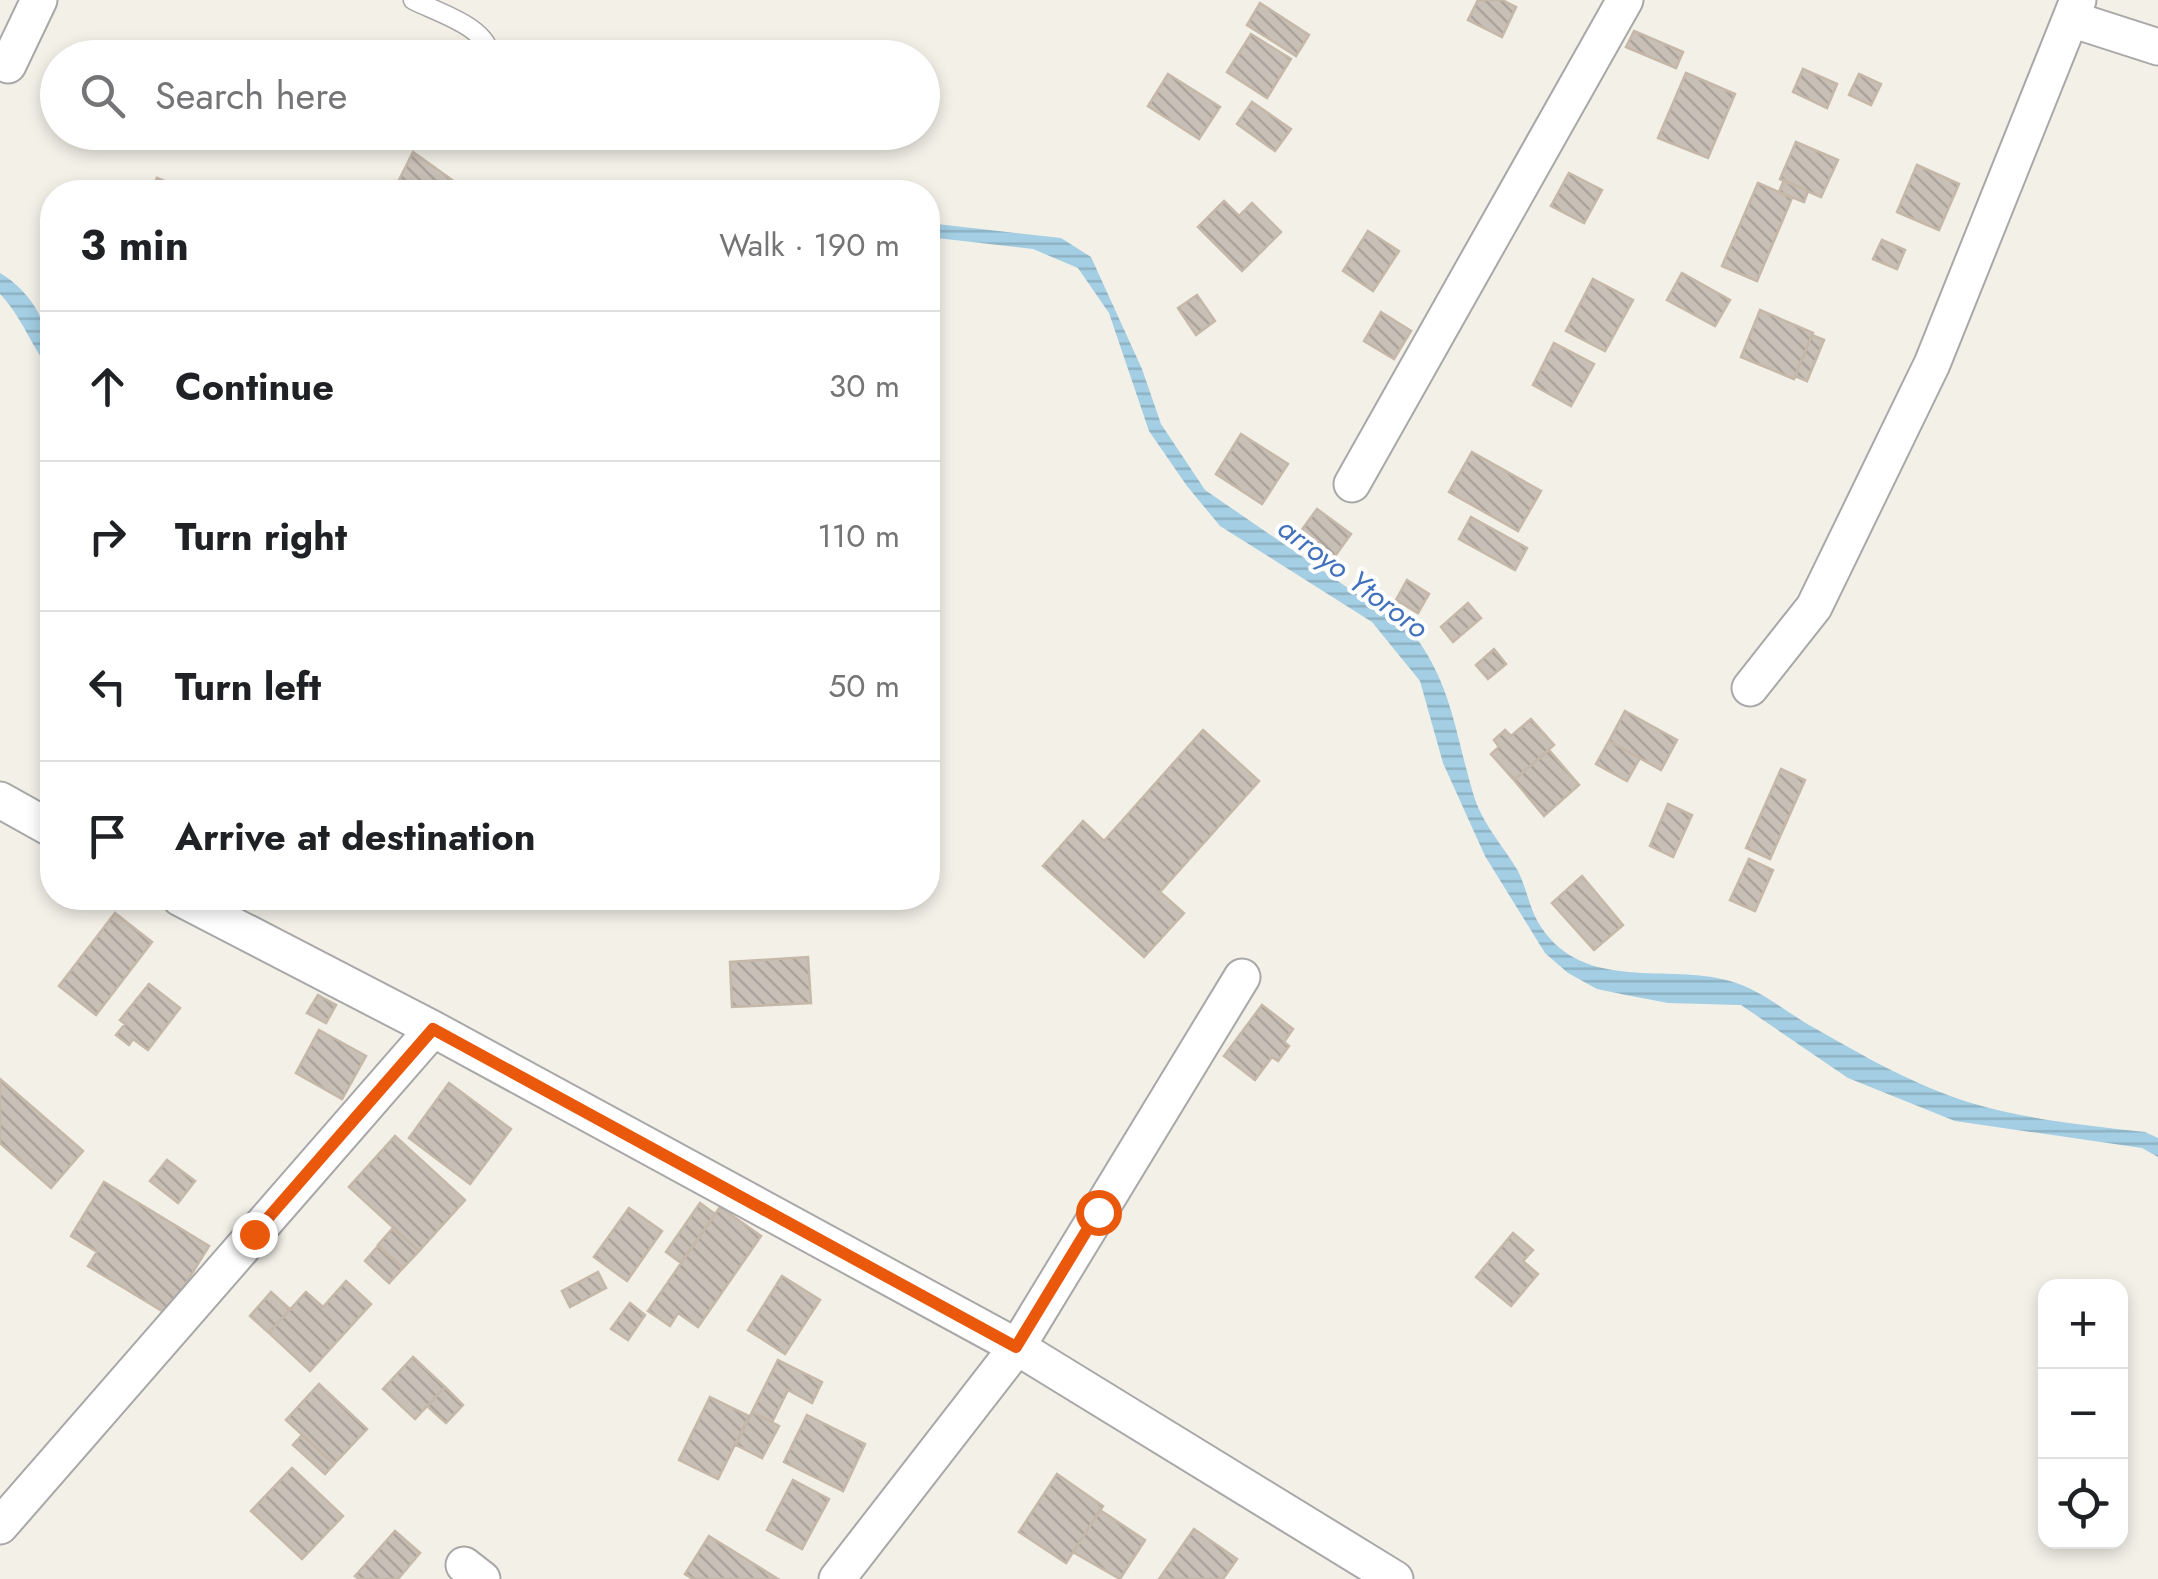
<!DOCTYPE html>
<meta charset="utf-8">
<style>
body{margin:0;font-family:Jost,sans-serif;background:#f2f2f2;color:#202124}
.controls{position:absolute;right:30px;bottom:30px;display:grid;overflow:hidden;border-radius:20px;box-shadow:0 5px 15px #0003}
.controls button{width:90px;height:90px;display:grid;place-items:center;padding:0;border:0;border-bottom:2px solid #e0e0e0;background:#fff;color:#202124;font:50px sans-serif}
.stop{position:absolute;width:30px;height:30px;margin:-22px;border:8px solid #ea580c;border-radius:50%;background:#fff}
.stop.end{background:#ea580c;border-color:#fff;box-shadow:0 2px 10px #0008}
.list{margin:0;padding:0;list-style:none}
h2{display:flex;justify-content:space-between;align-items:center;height:130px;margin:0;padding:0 40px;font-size:42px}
h2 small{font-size:32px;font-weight:400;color:#757577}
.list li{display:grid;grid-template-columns:65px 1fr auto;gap:30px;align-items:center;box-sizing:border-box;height:150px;padding:0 40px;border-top:2px solid #e0e0e0}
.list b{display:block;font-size:38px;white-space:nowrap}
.list em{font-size:32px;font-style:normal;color:#757577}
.icon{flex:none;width:55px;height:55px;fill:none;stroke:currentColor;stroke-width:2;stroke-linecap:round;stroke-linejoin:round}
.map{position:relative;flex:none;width:2158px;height:1579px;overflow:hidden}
.search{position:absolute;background:#fff;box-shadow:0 5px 15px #0003;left:40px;top:40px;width:900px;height:110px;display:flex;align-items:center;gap:25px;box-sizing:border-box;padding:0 35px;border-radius:55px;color:#757577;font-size:38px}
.panel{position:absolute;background:#fff;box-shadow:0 5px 15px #0003;left:40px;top:180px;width:900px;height:730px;border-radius:40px}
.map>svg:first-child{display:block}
.water{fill:url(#water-rules)}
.building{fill:url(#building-back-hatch);stroke:#c6b8a8;stroke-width:2.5}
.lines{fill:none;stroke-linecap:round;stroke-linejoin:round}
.lane-casing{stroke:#a8a8a8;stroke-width:21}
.street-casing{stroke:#a8a8a8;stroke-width:39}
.lane{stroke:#fff;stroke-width:18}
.street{stroke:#fff;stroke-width:35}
.route{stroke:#ea580c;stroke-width:12}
.labels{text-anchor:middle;stroke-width:8;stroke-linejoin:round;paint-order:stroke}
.water-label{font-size:30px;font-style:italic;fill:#4372bc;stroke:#fff}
</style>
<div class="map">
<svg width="2158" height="1579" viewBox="0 0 2158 1579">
<defs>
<pattern id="water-rules" width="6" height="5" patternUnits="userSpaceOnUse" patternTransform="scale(2.5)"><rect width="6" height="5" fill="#a4cee4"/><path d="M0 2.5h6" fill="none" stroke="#8db1c3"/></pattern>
<pattern id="building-back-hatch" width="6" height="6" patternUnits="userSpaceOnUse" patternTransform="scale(2.5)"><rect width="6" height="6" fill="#c8bfb6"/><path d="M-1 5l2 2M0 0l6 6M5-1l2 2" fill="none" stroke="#aca49c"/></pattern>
</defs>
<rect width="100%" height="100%" fill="#f2f0e7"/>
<path class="water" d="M928,223L1061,238L1091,257L1142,369L1161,424L1205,490L1412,632C1452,684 1455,733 1473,793C1482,824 1502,844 1518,871C1527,889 1530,911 1541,927C1585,993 1668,963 1730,981C1761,990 1782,1009 1809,1025C1848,1047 1889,1071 1930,1088C1997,1117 2073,1124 2145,1132L2158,1138V1157L2142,1148L1955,1121L1848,1078L1741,1005L1668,1003L1626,995L1597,989L1568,973L1545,953L1485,856L1443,763L1420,681L1372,622L1220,526L1187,486L1149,431L1109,313L1078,268L1033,249L928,237Z
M0,273C35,294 53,331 52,372C31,347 23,318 0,294Z"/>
<path class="building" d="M1478,0H1502L1516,7L1502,37L1468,20Z
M1260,3L1309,35L1296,56L1247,25Z
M1634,31L1683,52L1676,68L1626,47Z
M1251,34L1291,59L1267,98L1227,72Z
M1803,69L1837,84L1827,108L1793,92Z
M1686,73L1735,94L1708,158L1658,138Z
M1168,74L1220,107L1199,139L1148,106Z
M1859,74L1881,84L1871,105L1849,95Z
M1252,102L1291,129L1275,151L1237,124Z
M1796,142L1838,160L1821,197L1780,179Z
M413,152L452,180L446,192H393Z
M1917,165L1959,184L1939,230L1897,212Z
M1569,173L1602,190L1584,223L1551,206Z
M157,178L191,192H151Z
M1784,180L1808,191L1804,202L1779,192Z
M1758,183L1792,198L1757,281L1722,266Z
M1224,201L1239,216L1252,203L1281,232L1242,271L1198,227Z
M1368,231L1399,251L1373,291L1343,271Z
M1882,240L1905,250L1897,269L1873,259Z
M1682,273L1730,300L1715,326L1667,300Z
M1593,279L1633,300L1605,351L1566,331Z
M1197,295L1215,321L1196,335L1178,308Z
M1760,310L1813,333L1794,379L1741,357Z
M1381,312L1411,331L1394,359L1364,341Z
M1812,335L1824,340L1807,381L1795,376Z
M1554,343L1594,364L1571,406L1533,385Z
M1241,434L1288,464L1262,504L1216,474Z
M1472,452L1541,491L1518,531L1449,492Z
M1317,509L1351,534L1335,556L1301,531Z
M1471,517L1527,548L1515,570L1459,539Z
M1407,580L1429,594L1418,613L1396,600Z
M1468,603L1481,618L1453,642L1441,627Z
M1494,649L1506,664L1488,679L1476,665Z
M1625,711L1677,740L1661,770L1609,741Z
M1531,719L1554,745L1514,780L1491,754L1499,747L1494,740L1505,730L1511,736Z
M1203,730L1259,781L1160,892L1184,913L1144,957L1043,866L1083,821L1104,841Z
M1609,741L1640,758L1627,781L1596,764Z
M1549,750L1579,785L1544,816L1514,780Z
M1781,769L1805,780L1770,859L1746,848Z
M1668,804L1692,815L1673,857L1650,846Z
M1749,859L1773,870L1755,911L1730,900Z
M1582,876L1623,925L1594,950L1552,903Z
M115,913L152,942L96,1015L59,986Z
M808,957L811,1003L732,1007L730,962Z
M149,984L180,1008L148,1050L133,1039L129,1045L116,1035L125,1024L120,1020Z
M318,995L336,1005L326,1023L307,1013Z
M1262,1005L1293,1029L1284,1042L1289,1046L1278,1061L1272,1057L1255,1080L1224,1056Z
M319,1030L366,1056L342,1099L296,1073Z
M0,1079L83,1151L51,1188L0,1143Z
M449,1083L511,1129L470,1184L409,1138Z
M395,1136L465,1200L419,1251L349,1187Z
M167,1160L195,1181L178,1203L150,1181Z
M104,1182L209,1246L167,1314L88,1266L97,1252L71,1236Z
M700,1203L715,1214L681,1263L666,1252Z
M720,1207L761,1236L698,1327L678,1313L670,1326L648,1311Z
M629,1208L662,1231L627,1281L594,1257Z
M393,1228L419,1251L403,1268L378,1245Z
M1513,1233L1533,1250L1523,1261L1538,1274L1511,1306L1476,1277Z
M378,1246L403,1268L389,1283L365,1261Z
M598,1272L606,1288L570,1307L562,1291Z
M782,1276L820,1300L785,1354L748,1330Z
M346,1281L371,1304L310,1371L269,1333L306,1292L323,1307Z
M271,1292L290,1309L269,1333L250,1316Z
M630,1303L645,1315L628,1340L611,1329Z
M413,1357L445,1387L415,1419L383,1389Z
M778,1360L822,1382L812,1403L788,1390L772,1422L752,1412Z
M319,1384L367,1429L334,1464L286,1420Z
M445,1387L463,1405L446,1423L427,1406Z
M710,1397L749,1416L718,1479L679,1460Z
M752,1412L779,1426L762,1458L736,1445Z
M807,1415L865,1444L843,1491L784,1462Z
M302,1435L334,1464L325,1474L293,1445Z
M292,1468L343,1516L302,1559L251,1511Z
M1057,1474L1103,1506L1066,1563L1019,1532Z
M793,1480L829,1499L802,1549L767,1530Z
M1100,1510L1145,1540L1120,1579L1073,1552Z
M1194,1529L1237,1559L1223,1579H1159Z
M395,1531L420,1553L398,1579H359L355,1576Z
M709,1536L778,1579H693L685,1574Z"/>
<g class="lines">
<defs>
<path id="lane" d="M413,0C436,12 490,27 490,58"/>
<path id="street" d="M2071,19L2158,47
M8,65L39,0
M1352,484L1625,0
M1750,688L1814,607L1932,364L2078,0
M0,800L52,829
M180,898L433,1029L1017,1347L1242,977
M0,1526L433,1029
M464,1565L482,1579
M837,1579L1017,1347L1395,1579"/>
</defs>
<use href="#lane" class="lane-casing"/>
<use href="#street" class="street-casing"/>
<use href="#lane" class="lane"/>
<use href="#street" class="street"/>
</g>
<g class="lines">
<path class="route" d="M254,1234L433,1029L1016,1347L1098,1212"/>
</g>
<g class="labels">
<g class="water-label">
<text transform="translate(1353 578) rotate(37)" y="10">arroyo Ytororo</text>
</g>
</g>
</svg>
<div class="controls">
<button>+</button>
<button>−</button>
<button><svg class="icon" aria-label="locate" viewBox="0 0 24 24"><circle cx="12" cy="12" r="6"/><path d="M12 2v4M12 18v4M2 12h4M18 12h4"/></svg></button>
</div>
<div class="stop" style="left:1098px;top:1212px"></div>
<div class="stop end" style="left:254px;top:1234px"></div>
<div class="search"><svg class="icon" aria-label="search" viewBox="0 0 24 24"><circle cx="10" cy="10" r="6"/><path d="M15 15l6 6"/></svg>Search here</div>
<section class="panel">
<h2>3 min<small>Walk · 190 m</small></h2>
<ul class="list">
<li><svg class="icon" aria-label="ahead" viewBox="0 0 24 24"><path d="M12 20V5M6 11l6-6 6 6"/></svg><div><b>Continue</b></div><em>30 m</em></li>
<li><svg class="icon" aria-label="right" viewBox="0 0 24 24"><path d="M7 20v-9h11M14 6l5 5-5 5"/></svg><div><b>Turn right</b></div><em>110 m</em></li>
<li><svg class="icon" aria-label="left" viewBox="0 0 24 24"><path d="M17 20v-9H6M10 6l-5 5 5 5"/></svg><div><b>Turn left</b></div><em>50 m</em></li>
<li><svg class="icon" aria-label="arrive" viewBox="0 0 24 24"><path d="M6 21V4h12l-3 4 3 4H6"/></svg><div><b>Arrive at destination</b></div></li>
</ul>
</section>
</div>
